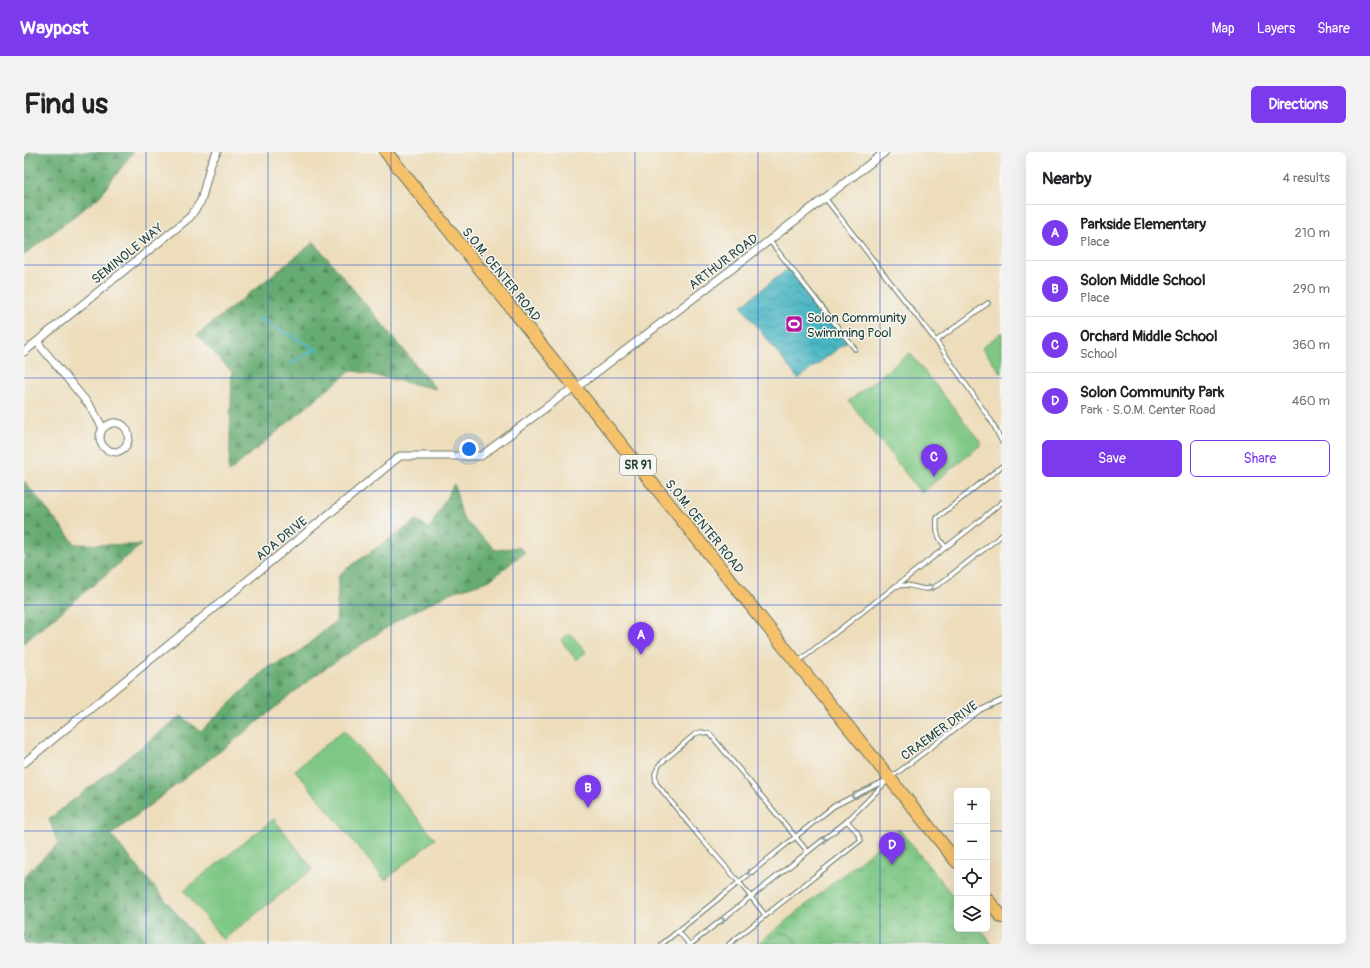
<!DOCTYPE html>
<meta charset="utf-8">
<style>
body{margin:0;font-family:Pangolin,sans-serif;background:#f2f2f2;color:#202124}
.controls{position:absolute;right:12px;bottom:12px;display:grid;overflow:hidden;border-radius:6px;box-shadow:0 4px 16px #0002}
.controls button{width:36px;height:36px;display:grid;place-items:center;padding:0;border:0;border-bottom:1px solid #e0e0e0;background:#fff;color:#202124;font:20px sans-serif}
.you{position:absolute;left:445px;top:297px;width:14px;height:14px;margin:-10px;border:3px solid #fff;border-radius:50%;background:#1a73e8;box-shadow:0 0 0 6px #1a73e833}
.badge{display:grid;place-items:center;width:26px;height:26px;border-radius:50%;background:#7c3aed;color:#fff;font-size:13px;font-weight:700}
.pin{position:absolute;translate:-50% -33px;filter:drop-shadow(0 1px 2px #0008)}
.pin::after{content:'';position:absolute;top:21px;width:14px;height:12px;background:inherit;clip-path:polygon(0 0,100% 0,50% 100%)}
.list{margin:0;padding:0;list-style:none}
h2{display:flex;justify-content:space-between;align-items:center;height:52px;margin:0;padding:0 16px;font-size:17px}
h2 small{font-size:13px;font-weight:400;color:#757577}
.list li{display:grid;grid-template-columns:26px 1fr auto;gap:12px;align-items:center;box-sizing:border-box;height:56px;padding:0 16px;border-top:1px solid #e0e0e0}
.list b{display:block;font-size:15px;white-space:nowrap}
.list p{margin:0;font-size:13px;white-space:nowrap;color:#757577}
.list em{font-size:13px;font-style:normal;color:#757577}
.actions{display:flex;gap:8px;padding:12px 16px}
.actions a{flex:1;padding:9px 0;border:1px solid #7c3aed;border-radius:6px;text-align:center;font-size:14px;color:#7c3aed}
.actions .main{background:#7c3aed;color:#fff}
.icon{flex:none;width:22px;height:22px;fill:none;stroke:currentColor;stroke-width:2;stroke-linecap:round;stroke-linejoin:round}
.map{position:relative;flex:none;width:978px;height:792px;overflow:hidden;border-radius:6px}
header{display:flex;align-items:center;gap:24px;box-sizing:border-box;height:56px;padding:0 20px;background:#7c3aed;color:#fff}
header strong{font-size:19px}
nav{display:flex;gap:22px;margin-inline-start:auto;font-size:14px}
.intro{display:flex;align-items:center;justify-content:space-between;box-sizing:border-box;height:96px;padding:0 24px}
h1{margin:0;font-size:28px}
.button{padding:10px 18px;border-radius:6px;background:#7c3aed;color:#fff;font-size:14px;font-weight:700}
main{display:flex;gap:24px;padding:0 24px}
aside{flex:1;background:#fff;border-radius:6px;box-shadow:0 4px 16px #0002}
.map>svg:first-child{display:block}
.forest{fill:url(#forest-firs);stroke:#427453}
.park{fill:url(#park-tufts);stroke:#4e825c}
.pitch{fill:#7ec784;stroke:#4e825c}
.water{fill:url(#water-waves);stroke:#347a7c}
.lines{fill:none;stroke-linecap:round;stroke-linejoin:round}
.stream{stroke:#48b6c3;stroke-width:2.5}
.lane-casing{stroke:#677563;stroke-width:5.5}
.street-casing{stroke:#677563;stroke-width:9}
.primary-casing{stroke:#677563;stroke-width:14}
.lane{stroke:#fff;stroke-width:3.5}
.street{stroke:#fff;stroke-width:7}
.primary{stroke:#f5c16b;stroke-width:12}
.oneway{stroke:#8f9e9a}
.grid{fill:none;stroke:#1d4ed8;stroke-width:1;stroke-opacity:0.55}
.labels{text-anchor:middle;stroke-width:3;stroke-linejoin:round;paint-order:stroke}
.shield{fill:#f6f6f2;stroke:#60746d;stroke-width:1}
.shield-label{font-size:12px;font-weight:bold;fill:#1f3d34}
.street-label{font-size:13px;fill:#1f3d34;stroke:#f6f6f2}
.poi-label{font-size:13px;fill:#1f3d34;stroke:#f6f6f2;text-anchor:start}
</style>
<header>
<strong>Waypost</strong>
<nav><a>Map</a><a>Layers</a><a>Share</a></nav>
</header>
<div class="intro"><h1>Find us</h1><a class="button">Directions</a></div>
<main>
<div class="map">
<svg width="978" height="792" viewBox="0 0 978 792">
<defs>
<pattern id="forest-firs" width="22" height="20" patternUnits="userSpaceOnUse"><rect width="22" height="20" fill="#66ac72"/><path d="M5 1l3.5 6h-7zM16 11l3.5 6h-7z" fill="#538d5e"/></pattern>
<pattern id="park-tufts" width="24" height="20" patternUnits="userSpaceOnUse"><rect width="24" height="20" fill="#7ec784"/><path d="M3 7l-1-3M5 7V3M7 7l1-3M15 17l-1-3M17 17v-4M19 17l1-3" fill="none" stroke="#67a36d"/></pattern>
<pattern id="water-waves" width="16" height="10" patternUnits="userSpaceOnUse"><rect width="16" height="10" fill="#48b6c3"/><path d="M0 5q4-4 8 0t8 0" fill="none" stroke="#3b959f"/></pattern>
</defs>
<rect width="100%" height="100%" fill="#f6f6f2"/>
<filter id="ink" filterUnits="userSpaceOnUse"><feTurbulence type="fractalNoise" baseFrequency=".025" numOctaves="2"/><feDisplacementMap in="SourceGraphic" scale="8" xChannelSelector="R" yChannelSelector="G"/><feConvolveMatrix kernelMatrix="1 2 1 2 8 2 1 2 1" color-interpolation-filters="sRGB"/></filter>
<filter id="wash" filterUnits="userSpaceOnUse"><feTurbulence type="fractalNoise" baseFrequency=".012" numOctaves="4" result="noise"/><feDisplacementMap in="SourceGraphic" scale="16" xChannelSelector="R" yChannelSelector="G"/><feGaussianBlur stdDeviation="0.9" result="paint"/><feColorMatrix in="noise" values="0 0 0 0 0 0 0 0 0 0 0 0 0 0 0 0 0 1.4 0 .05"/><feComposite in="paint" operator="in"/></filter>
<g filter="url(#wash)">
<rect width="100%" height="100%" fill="#edddbb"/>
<path class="forest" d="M0,0H109L76,44L0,103Z
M290,90L412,237L327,218L205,320L208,220L173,183Z
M0,329L51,392L117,393L0,491Z
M430,332L439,367L472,398L495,395L501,400L466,428L426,441L379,465L290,524L216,584L87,683L178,792H0V724L34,692L25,667L157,564L177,579L243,516L271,503L312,469L315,422L393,368L405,377Z"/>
<path class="park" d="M875,677L933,749V777H956L968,792H734Z"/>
<path class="pitch" d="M978,180V222L958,196Z
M886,201L958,292L897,341L825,249Z
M546,481L562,500L552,508L537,488Z
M320,578L411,687L361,728L271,618Z
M250,667L289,717L199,788L160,738Z
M756,781L765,782L773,792H742Z"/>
<path class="water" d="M765,116L823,190L774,227L717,154Z"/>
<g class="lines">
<path class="stream" d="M234,166L294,198
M268,211L291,197"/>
</g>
</g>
<g filter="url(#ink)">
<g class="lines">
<defs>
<path id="lane" d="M801,46L912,189L964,151
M745,88L831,197
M912,189L968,270L978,290
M922,395C913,386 912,378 913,366L978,314
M870,435C874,434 879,433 883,433C899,436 902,441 917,431L978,383
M775,509L948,375L978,350
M742,764L715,730L674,683L632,631L631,622L635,613L671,582L677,580L686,582L784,700
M654,779L665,792
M638,792L810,654L862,628
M667,792L823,669L865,627L956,558L978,548
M705,792L837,688L833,680L823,669"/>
<path id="street" d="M13,190L66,254L79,276C72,288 78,299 92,300C112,295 106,268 88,271C85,272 82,274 79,276
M0,200L166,65L177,49L187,11L193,0
M0,611L376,304H457L540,242L552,236L861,0"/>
<path id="primary" d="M362,0L933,710
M963,747L978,765"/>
</defs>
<use href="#lane" class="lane-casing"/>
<use href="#street" class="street-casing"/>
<use href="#primary" class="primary-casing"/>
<use href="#lane" class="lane"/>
<use href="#street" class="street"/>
<use href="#primary" class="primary"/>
</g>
<defs><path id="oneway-chevron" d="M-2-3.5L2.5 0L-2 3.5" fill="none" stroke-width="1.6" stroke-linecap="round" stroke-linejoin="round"/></defs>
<g class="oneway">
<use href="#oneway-chevron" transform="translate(907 435) rotate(-15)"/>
<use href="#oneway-chevron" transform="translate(830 644) rotate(153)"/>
<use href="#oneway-chevron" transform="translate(800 688) rotate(-38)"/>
<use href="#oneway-chevron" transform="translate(726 721) rotate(141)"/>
<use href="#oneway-chevron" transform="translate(698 768) rotate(-38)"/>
</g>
</g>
<path class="grid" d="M122,0V792M244,0V792M367,0V792M489,0V792M611,0V792M734,0V792M856,0V792M0,113H978M0,226H978M0,339H978M0,453H978M0,566H978M0,679H933M963,679H978"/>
<defs>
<symbol id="stadium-square" viewBox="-11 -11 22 22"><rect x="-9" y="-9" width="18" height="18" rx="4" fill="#b5179e" stroke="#f6f6f2"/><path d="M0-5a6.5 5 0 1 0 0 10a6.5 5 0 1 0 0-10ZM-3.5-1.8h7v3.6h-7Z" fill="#fff"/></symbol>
</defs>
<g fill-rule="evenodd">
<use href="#stadium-square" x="760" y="162" width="20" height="20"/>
</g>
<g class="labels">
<rect class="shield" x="596" y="303" width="36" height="20" rx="3"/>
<g class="shield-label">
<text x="614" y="317">SR 91</text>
</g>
<g class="street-label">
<text transform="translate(103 101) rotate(-39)" y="5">SEMINOLE WAY</text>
<text transform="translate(699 109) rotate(-37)" y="5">ARTHUR ROAD</text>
<text transform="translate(478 122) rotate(51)" y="5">S.O.M. CENTER ROAD</text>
<text transform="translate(681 374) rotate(51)" y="5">S.O.M. CENTER ROAD</text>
<text transform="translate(257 386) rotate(-39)" y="5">ADA DRIVE</text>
<text transform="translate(915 578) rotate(-36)" y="5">CRAEMER DRIVE</text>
</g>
<g class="poi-label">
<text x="783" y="170">Solon Community<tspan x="783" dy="15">Swimming Pool</tspan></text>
</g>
</g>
</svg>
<div class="controls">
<button>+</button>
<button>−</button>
<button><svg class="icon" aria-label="locate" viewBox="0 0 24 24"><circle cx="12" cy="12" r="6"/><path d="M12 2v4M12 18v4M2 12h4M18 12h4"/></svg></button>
<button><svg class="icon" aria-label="layers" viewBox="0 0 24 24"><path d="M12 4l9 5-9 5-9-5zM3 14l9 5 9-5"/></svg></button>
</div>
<div class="you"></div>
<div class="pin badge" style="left:617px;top:503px">A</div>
<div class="pin badge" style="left:564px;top:656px">B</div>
<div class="pin badge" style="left:910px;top:325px">C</div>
<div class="pin badge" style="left:868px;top:713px">D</div>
</div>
<aside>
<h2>Nearby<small>4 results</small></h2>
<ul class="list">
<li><span class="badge">A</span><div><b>Parkside Elementary</b><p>Place</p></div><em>210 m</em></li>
<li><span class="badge">B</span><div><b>Solon Middle School</b><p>Place</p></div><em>290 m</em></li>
<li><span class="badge">C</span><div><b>Orchard Middle School</b><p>School</p></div><em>360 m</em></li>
<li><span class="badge">D</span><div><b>Solon Community Park</b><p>Park · S.O.M. Center Road</p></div><em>460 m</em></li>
</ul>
<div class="actions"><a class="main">Save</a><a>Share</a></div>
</aside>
</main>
